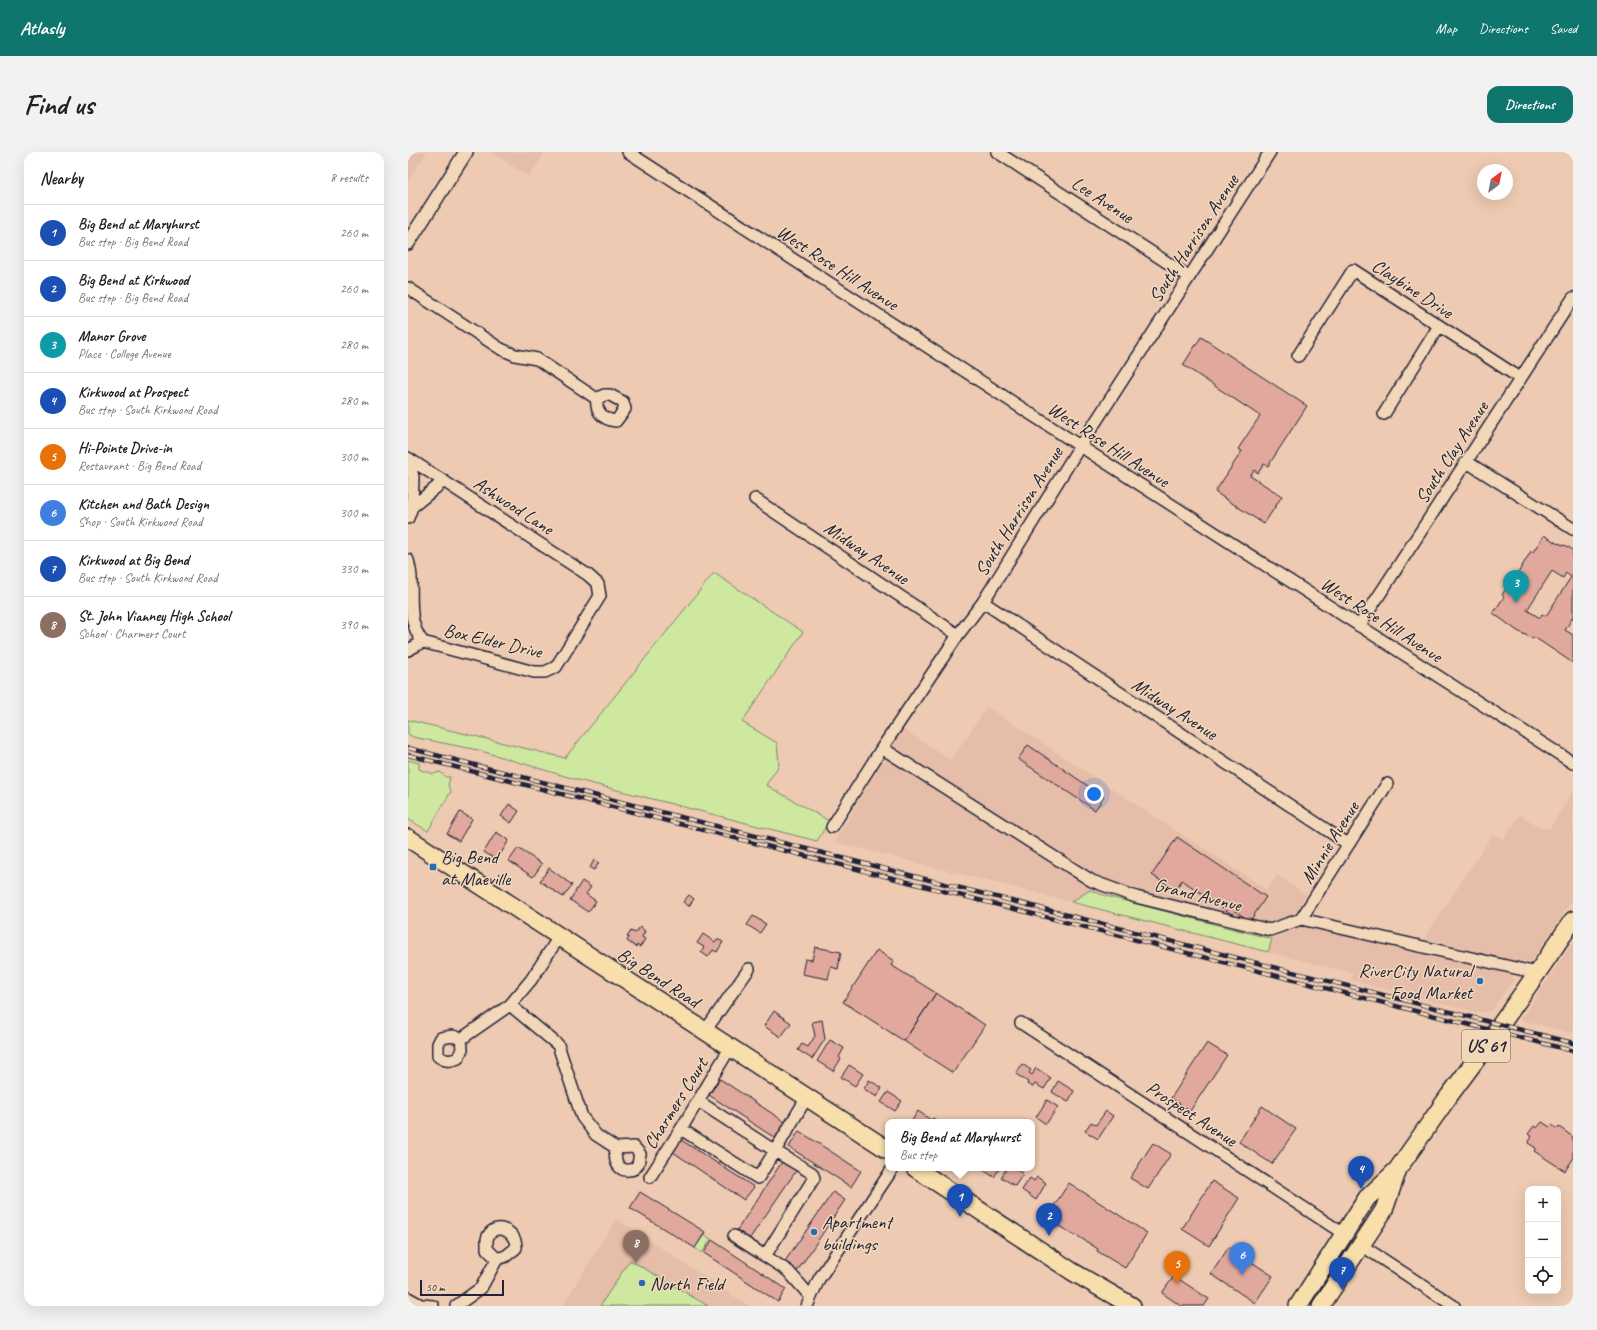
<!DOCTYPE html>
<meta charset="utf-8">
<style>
body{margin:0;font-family:Caveat,sans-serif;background:#f2f2f2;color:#222}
.controls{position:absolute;right:12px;bottom:12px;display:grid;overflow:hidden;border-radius:8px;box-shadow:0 4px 16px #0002}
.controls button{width:36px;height:36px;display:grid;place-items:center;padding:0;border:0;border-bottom:1px solid #e0e0e0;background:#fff;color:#222;font:20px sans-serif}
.compass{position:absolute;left:1069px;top:12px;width:36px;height:36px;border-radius:50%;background:#fff;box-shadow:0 4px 16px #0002;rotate:32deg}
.scale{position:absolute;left:12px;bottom:10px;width:84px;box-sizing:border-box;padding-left:4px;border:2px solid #22223b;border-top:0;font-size:11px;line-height:14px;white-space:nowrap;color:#22223b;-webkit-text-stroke:3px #f2d8b9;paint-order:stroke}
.you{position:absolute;left:686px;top:642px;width:14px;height:14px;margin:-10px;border:3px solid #fff;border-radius:50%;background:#1a73e8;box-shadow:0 0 0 6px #1a73e833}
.badge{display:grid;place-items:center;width:26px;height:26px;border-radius:50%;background:#0f766e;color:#fff;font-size:13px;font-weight:700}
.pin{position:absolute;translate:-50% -33px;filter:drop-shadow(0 1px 2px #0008)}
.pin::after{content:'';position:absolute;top:21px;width:14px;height:12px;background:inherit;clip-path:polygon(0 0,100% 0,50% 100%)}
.popup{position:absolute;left:477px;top:967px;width:150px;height:52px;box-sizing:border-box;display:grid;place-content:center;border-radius:8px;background:#fff;filter:drop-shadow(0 1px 3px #0005);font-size:13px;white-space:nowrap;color:#767676}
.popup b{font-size:15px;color:#222}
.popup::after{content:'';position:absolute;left:50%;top:100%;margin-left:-8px;border:8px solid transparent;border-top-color:#fff}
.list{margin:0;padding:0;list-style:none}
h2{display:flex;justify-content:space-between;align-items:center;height:52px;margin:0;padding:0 16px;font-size:17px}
h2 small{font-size:13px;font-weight:400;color:#767676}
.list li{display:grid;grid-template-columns:26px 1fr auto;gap:12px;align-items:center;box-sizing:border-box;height:56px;padding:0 16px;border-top:1px solid #e0e0e0}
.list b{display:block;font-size:15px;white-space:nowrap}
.list p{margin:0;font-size:13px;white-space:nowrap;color:#767676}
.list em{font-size:13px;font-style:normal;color:#767676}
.icon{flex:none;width:22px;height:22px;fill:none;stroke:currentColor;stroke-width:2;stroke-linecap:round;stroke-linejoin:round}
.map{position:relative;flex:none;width:1165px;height:1154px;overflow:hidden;border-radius:12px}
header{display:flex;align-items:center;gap:24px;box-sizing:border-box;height:56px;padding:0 20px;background:#0f766e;color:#fff}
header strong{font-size:19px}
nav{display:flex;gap:22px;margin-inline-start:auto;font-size:14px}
.intro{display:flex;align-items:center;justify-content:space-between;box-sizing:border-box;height:96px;padding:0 24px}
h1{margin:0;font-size:28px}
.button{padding:10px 18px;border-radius:12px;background:#0f766e;color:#fff;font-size:14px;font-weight:700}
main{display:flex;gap:24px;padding:0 24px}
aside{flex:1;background:#fff;border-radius:12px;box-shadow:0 4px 16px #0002}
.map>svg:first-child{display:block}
.built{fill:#e5bda9}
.green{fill:#cee99f;stroke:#78866d}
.building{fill:#e1a89d;stroke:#22223b;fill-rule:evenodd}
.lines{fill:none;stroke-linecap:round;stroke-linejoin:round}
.minor-casing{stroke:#22223b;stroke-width:14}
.tertiary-casing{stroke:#22223b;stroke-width:16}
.primary-casing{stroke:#22223b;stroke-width:20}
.minor{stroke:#f2d8b9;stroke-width:11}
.tertiary{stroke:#f2d8b9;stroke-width:13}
.primary{stroke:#f8deab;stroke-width:17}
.rail-casing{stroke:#22223b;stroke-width:4.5}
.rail{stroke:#f2d8b9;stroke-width:3;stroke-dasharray:9;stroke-linecap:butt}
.poi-dot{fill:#1f6fb2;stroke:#f2d8b9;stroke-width:1.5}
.labels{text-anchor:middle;stroke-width:3;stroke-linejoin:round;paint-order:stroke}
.shield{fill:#f2d8b9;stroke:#605961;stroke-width:1}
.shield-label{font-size:18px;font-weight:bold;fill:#22223b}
.street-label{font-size:19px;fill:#22223b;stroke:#f2d8b9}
.poi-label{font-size:19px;fill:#22223b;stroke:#f2d8b9;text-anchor:start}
</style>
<header>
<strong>Atlasly</strong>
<nav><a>Map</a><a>Directions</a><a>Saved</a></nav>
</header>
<div class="intro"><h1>Find us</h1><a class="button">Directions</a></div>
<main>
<aside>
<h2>Nearby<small>8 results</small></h2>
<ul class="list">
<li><span class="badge" style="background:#1a4fb4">1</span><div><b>Big Bend at Maryhurst</b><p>Bus stop · Big Bend Road</p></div><em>260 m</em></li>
<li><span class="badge" style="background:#1a4fb4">2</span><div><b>Big Bend at Kirkwood</b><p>Bus stop · Big Bend Road</p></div><em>260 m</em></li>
<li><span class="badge" style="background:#0f9aa8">3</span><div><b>Manor Grove</b><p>Place · College Avenue</p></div><em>280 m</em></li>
<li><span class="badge" style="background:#1a4fb4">4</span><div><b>Kirkwood at Prospect</b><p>Bus stop · South Kirkwood Road</p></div><em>280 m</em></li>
<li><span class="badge" style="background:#e8710a">5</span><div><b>Hi-Pointe Drive-in</b><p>Restaurant · Big Bend Road</p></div><em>300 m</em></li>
<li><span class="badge" style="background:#3f7fe0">6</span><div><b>Kitchen and Bath Design</b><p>Shop · South Kirkwood Road</p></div><em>300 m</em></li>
<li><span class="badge" style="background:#1a4fb4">7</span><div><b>Kirkwood at Big Bend</b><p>Bus stop · South Kirkwood Road</p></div><em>330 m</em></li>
<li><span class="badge" style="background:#8d6e63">8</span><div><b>St. John Vianney High School</b><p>School · Charmers Court</p></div><em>390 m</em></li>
</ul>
</aside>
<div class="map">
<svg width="1165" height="1154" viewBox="0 0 1165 1154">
<rect width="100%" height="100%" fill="#edcab1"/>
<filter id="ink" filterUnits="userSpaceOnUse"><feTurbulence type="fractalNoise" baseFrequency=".025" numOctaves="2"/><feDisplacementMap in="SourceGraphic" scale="8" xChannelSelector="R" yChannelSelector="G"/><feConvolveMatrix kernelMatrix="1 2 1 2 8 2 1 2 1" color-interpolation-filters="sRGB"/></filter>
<g filter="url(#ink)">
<path class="built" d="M0,0H19L0,28Z
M83,0H137L121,25Z
M579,555L859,738L869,723L899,743L885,764L866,772L852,770L719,739L690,726L682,738L663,750L427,690L493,576L543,608Z
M1165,639V747L1123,810L1118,813L1016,787L1085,682L1095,688L1112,663L1133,676H1142Z
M900,774L1102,822L1106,827L1083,859L1067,860L943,828L944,821L860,800L864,787L883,778Z
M1165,790V881L1113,868Z
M209,1067L341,1154H154Z"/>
<path class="green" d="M306,421L395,480L334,570L369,591L371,613L358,633L421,669L409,689L170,628L70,598L5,585L0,582V568L157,606Z
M0,608L11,611V617C15,620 20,619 25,622L32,620L38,625H42L40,634L43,639L20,679L0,667Z
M682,738L698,744L864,787L860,800L663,750Z
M296,1083L303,1087L294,1101L287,1096Z
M222,1108L300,1154H192Z"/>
<path class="building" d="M793,185L899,254L860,314L856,312L850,321L846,318L842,324L874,344L856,372L807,340L834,299L830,297L852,264L775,213Z
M1136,383L1150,392L1151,391L1156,394L1157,393L1165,398V465L1157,478L1165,483V511L1126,485L1125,487L1108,478L1085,461L1096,445L1094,443L1105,425L1107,426L1123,399L1125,400ZM1144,419L1155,426L1158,421L1163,425L1138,464L1134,462L1132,466L1119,458Z
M620,593L696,645L687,658L610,607Z
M101,652L111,659L103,671L93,664Z
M52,660L64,667L51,689L39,682Z
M88,680L101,688L89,708L76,700Z
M769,685L858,745L842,769L827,759L825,763L774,728L767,738L744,723Z
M110,696L134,712L125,725L101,709Z
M186,708L191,711L186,718L182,716Z
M141,716L164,733L155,745L132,729Z
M174,729L183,735L178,742L188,749L180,760L162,748Z
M281,743L286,747L281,754L275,750Z
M345,764L358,772L352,781L339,773Z
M232,775L237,779L234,785L237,787L232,795L229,793L228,795L219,789L221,785H219L223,779L227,781Z
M295,782L307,790L309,787L315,790L309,800L305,798L300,805L293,800L296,795L289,791Z
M407,795L433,800L430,817L423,815L420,827L394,822L397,807L404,808Z
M469,798L486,809L483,813L528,841L496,889L435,850Z
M528,841L577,873L545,921L496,889Z
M366,859L383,871L373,885L356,874Z
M414,868L417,887L404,907L390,898L394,892L400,895L407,884L404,870Z
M422,888L436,896L431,905L433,907L425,919L409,909Z
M799,891L819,903L782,959L763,946Z
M614,912L623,918L621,921L624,923L628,916L643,926L636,937L627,932L625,935L619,932L620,930L608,922Z
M441,913L455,922L447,934L433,925Z
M312,927L377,970L367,986L301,943Z
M461,928L474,936L469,945L456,937Z
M650,929L666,939L660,950L644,940Z
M480,940L494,949L487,959L473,950Z
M639,948L650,955L638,972L628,965Z
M854,954L888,977L864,1012L831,990Z
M510,959L523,968L525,966L531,970H503Z
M698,959L705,964L690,987L677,979L683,970L688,973Z
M1134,970L1142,975L1144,973L1149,977L1151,975L1165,985V1007L1157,1019L1126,999L1128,996L1120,991L1124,985L1120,982L1126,974L1129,976Z
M391,979L453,1019L443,1035L381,995Z
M270,986L346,1035L336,1048L262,998Z
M745,991L763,1002L740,1037L722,1026Z
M376,1007L390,1016L340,1089L327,1081Z
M572,1016H592L586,1025Z
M599,1016H606L615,1022L607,1034L593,1025Z
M629,1025L638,1031L628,1048L614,1038L622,1026L626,1029Z
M804,1029L831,1046L801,1094L774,1077Z
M661,1031L739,1081L717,1116L689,1099L690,1097L668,1083L667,1084L638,1066Z
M232,1040L297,1080L287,1096L222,1056Z
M425,1040L437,1048L388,1121L375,1112Z
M304,1088L378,1137L370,1150L296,1101Z
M821,1095L865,1124L847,1151L803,1122Z
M766,1124L801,1147L796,1154H773L754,1141Z"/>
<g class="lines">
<defs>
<path id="minor" d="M220,0L672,294L1165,611
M589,0L780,124
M0,136L93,197L107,203L129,207L189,247
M890,204L945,118L1112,226
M196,243H202L215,250L217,257L208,269C196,268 187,260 189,247Z
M976,262L1031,174
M0,306L180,423L190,432L192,444L148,515L137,520H126L15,490C0,472 4,450 3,426C3,420 1,414 0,408
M1,307L5,325L4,355
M1059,310L1165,377
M347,347L550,483
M0,366L4,355L36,329
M575,450L940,692
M951,474L1165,146
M0,498L15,490
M474,596L684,729L728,745L862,778L893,767L1129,821
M424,675L474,596L550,483L575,450L672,294L862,0
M893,767L979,632
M102,853L150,893L174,965L188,983L208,996L226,995L232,1002C231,1005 231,1009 230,1012C226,1020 214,1020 210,1013C207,1009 207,1001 208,996
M613,871L936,1082
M297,879L341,817
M53,887L54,897L50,906C42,910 37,909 30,904V892L33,886L45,884L53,887L102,853L123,828L151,785
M399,945L367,999L404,1021L406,1026L357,1104L380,1119L403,1145
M273,977L350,1026L367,999L290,949
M242,1025L273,977L322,896
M326,1084L357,1104
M953,1093L1046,1154
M0,1146L13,1153L25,1154
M48,1154L73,1136L89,1107L98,1104L108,1096C109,1077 84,1069 79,1087C79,1090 79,1094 79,1097L89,1107
M399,1154L411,1127L485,1016"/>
<path id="tertiary" d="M0,91L58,0"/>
<path id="primary" d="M0,686L480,998
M507,1016L665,1120L724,1154
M890,1154L959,1046L989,1018L1041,944L1070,905L1129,821L1165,768
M913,1154L976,1058L989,1020"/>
</defs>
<use href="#minor" class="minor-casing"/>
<use href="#tertiary" class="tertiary-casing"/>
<use href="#primary" class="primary-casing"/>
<use href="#minor" class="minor"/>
<use href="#tertiary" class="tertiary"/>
<use href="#primary" class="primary"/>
<defs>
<path id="rail" d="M0,596L1165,891
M0,603L1165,899"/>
</defs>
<use href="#rail" class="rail-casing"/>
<use href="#rail" class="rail"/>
</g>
</g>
<g class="poi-dot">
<rect x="21" y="711" width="8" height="8" rx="2"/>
<circle cx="1072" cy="829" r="4"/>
<circle cx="406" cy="1080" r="4"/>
<circle cx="234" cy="1131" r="4"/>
</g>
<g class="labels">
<rect class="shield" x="1054" y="878" width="48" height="32" rx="3"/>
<g class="shield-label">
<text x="1078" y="900">US 61</text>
</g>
<g class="street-label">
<text transform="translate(695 47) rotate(33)" y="7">Lee Avenue</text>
<text transform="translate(785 86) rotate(-57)" y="7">South Harrison Avenue</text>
<text transform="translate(430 115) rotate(33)" y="7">West Rose Hill Avenue</text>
<text transform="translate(1005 136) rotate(33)" y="7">Claybine Drive</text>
<text transform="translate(701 292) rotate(33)" y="7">West Rose Hill Avenue</text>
<text transform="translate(1043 300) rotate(-57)" y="7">South Clay Avenue</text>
<text transform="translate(106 353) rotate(33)" y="7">Ashwood Lane</text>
<text transform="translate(610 359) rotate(-58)" y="7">South Harrison Avenue</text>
<text transform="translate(459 400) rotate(34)" y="7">Midway Avenue</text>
<text transform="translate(974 467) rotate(33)" y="7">West Rose Hill Avenue</text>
<text transform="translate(85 488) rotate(13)" y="7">Box Elder Drive</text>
<text transform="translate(767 556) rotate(33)" y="7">Midway Avenue</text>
<text transform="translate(921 690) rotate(-58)" y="7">Minnie Avenue</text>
<text transform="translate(790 742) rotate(14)" y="7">Grand Avenue</text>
<text transform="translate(251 825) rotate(33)" y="7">Big Bend Road</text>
<text transform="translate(267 951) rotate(-58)" y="7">Charmers Court</text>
<text transform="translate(784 961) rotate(33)" y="7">Prospect Avenue</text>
</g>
<g class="poi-label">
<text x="33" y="711">Big Bend<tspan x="33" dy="22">at Maeville</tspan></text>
<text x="1064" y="825" text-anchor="end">RiverCity Natural<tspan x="1064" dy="22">Food Market</tspan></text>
<text x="414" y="1076">Apartment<tspan x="414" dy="22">buildings</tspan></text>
<text x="242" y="1138">North Field</text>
</g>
</g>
</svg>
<div class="controls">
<button>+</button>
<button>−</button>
<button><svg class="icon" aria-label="locate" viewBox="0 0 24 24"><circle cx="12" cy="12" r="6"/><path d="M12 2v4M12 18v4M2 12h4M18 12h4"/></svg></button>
</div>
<svg class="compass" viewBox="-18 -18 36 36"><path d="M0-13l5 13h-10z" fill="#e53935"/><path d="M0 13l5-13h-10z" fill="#767676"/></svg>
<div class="scale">50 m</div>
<div class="you"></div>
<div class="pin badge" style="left:552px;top:1065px;background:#1a4fb4">1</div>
<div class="popup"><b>Big Bend at Maryhurst</b>Bus stop</div>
<div class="pin badge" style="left:641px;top:1084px;background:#1a4fb4">2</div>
<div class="pin badge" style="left:1108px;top:451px;background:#0f9aa8">3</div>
<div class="pin badge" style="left:953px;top:1037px;background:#1a4fb4">4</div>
<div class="pin badge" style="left:769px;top:1132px;background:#e8710a">5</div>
<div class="pin badge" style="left:834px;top:1123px;background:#3f7fe0">6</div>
<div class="pin badge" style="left:934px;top:1138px;background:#1a4fb4">7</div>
<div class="pin badge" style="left:228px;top:1111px;background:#8d6e63">8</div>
</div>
</main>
